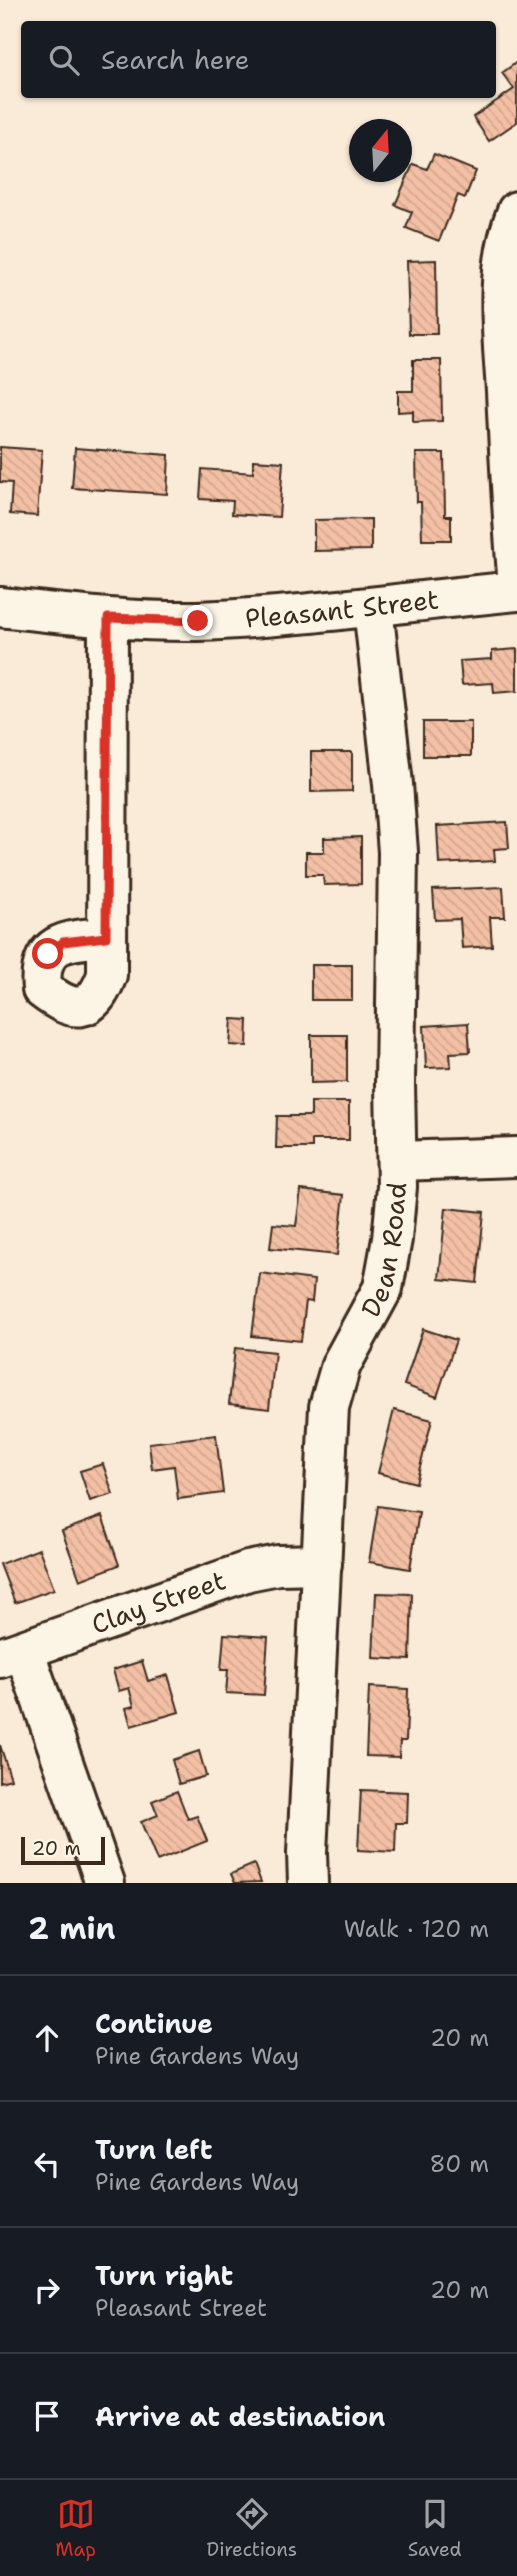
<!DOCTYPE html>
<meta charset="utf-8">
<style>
body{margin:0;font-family:"Shantell Sans",sans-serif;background:#20242c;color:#f1f3f6}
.compass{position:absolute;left:349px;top:119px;width:63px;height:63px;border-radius:50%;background:#171b24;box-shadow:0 2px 5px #0004;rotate:18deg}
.scale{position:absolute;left:21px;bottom:18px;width:84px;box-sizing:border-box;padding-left:7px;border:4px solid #3b2a1e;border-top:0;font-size:19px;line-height:24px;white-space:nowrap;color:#3b2a1e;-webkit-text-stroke:5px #fcf5e5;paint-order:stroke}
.stop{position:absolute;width:21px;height:21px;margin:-16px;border:5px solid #d93025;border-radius:50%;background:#fff}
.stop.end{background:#d93025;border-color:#fff;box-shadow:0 2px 7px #0008}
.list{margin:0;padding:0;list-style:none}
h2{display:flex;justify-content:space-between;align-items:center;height:91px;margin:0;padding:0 28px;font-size:30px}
h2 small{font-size:23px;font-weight:400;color:#9ea1a6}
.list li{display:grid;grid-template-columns:46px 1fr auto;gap:21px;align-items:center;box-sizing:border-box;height:126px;padding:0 28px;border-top:2px solid #363941}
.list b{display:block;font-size:26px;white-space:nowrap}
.list p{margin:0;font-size:23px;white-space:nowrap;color:#9ea1a6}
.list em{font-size:23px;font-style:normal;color:#9ea1a6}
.icon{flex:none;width:38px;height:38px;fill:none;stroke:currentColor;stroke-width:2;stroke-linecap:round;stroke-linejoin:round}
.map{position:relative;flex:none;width:517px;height:1883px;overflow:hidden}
.search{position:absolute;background:#171b24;box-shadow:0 2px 5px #0004;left:21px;right:21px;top:21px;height:77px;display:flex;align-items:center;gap:18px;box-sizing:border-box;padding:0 24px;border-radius:7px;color:#9ea1a6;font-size:26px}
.sheet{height:595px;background:#171b24}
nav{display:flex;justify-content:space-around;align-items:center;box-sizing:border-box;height:98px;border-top:2px solid #363941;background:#171b24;font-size:19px;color:#9ea1a6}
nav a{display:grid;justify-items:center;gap:4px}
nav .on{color:#d93025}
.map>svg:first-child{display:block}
.building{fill:url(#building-back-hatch);stroke:#3b2a1e;stroke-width:2}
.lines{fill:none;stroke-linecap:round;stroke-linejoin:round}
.minor-casing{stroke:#3b2a1e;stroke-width:44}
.minor{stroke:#fcf5e5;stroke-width:38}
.route{stroke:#d93025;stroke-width:9}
.labels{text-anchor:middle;stroke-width:5;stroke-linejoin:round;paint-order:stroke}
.street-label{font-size:26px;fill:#3b2a1e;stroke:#fcf5e5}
</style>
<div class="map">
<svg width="517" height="1883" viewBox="0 0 517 1883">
<defs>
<pattern id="building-back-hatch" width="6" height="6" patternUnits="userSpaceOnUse" patternTransform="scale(1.75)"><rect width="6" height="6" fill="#f4c0a5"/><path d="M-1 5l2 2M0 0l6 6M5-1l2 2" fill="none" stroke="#d2a58e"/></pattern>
</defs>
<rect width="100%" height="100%" fill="#faead8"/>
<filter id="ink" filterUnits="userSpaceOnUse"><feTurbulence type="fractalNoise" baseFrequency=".0143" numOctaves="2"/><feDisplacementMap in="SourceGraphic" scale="14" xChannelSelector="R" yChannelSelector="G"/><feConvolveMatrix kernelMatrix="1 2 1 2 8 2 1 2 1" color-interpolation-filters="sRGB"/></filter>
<g filter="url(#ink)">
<path class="building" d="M517,62V122L489,141L473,117L514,89L502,73Z
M434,154L476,171L465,198L458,195L439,241L406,228L412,212L395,205L413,164L427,169Z
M436,260L437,334H409L407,261Z
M413,360H441L442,421L413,422V411L398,412V391H413Z
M0,447L42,450L37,516L10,514L12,483L0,482Z
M75,448L169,455L167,494L72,488Z
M416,453H444L445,516H451V540H422L421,502H417Z
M253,460L283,462L279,517L232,514L233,501L200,499L202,469L253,473Z
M371,519V550L314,551V520Z
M517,649V691L494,693L493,683L462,685L460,661L492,659V651Z
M423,722H471V756H423Z
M311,752H352V791L311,792Z
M507,822L509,848L494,849L495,861L439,864L437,826Z
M361,837V884L324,885L323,875H306V852H324V838Z
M503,887L505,917H490L492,946L462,948L460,919L435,920L433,890Z
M311,965H352V1000H311Z
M232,1019L248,1020L247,1046L230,1045Z
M468,1023L470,1052L450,1053L451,1067L426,1068L424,1026Z
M311,1035H347V1082L311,1083Z
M311,1102H349V1140H312V1148H276L277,1116H311Z
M301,1190L344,1195L337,1255L270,1248L273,1224L296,1226Z
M446,1208L484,1212L477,1283L439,1279Z
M260,1273L314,1280L312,1302L306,1301L301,1341L252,1336Z
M423,1329L456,1340L437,1397L404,1385Z
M235,1348L275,1352L269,1409L229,1404Z
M394,1410L432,1420L416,1483L378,1473Z
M216,1435L223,1493L178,1499L174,1466L152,1469L149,1443Z
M103,1464L113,1494L90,1501L80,1471Z
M378,1506L419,1512L410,1569L369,1562Z
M102,1516L119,1565L80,1580L62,1531Z
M39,1549L54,1589L15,1603L0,1564Z
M376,1593L412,1594L410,1660L373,1658Z
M224,1634L268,1637L264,1695L226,1693L228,1670H221Z
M142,1661L148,1681L168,1675L179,1712L131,1726L126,1708L134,1706L129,1688L119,1691L113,1670Z
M369,1687L408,1689L406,1741H400L399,1757L366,1756Z
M0,1745L11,1779L0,1782Z
M199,1751L206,1776L179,1784L172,1760Z
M361,1790L408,1792L407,1823H396L395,1852L358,1850Z
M177,1791L188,1819L197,1816L207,1841L157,1861L141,1822L158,1815L152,1801Z
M254,1864L261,1882L235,1883L231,1874Z"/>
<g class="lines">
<defs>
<g id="minor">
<path d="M517,211C494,268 502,331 506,391C509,452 512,513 517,574"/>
<path id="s1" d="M0,607C66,614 131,622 197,621C305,617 410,601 517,591"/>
<path d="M106,937C67,940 37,941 42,989C73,1013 92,1016 107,975L108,619"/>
<path d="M398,1161L517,1157"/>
<path d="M24,1650L105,1883"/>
<path id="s2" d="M0,1658L248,1571L278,1565L322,1564"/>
<path id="s3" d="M308,1883L307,1853L329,1407L341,1365L383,1288L392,1239L397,1187L395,1084L398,852L393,784L373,608"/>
</g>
</defs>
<use href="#minor" class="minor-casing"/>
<use href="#minor" class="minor"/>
</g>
</g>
<g class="lines" filter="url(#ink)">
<path class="route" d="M48,954L63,942L106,937L108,618L198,621"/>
</g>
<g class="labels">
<g class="street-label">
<text dy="9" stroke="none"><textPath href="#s1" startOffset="343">Pleasant Street</textPath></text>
<text dy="9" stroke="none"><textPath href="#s3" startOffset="646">Dean Road</textPath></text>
<text dy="9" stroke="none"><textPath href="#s2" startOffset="168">Clay Street</textPath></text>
</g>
</g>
</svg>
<svg class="compass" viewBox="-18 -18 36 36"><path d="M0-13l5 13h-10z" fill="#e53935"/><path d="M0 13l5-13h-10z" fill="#9ea1a6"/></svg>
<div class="scale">20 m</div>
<div class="stop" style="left:48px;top:954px"></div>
<div class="stop end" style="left:198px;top:621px"></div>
<div class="search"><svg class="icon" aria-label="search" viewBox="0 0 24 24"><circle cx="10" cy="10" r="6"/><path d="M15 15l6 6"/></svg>Search here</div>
</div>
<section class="sheet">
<h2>2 min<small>Walk · 120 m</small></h2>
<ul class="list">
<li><svg class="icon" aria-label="ahead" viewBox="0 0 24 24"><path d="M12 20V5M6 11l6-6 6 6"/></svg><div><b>Continue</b><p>Pine Gardens Way</p></div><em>20 m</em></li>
<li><svg class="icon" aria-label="left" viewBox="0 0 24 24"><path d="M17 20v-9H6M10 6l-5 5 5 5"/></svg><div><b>Turn left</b><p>Pine Gardens Way</p></div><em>80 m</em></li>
<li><svg class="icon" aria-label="right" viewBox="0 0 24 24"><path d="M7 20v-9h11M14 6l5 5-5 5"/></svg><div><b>Turn right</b><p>Pleasant Street</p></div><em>20 m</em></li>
<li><svg class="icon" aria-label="arrive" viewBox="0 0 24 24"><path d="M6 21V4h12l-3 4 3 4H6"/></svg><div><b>Arrive at destination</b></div></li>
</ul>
</section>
<nav>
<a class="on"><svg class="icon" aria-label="map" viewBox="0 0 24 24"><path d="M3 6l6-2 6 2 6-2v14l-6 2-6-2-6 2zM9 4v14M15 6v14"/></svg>Map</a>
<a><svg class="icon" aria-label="directions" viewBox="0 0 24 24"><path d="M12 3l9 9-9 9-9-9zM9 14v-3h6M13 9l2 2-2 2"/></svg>Directions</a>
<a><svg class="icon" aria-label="saved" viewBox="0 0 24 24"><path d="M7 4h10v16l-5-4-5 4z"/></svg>Saved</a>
</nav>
